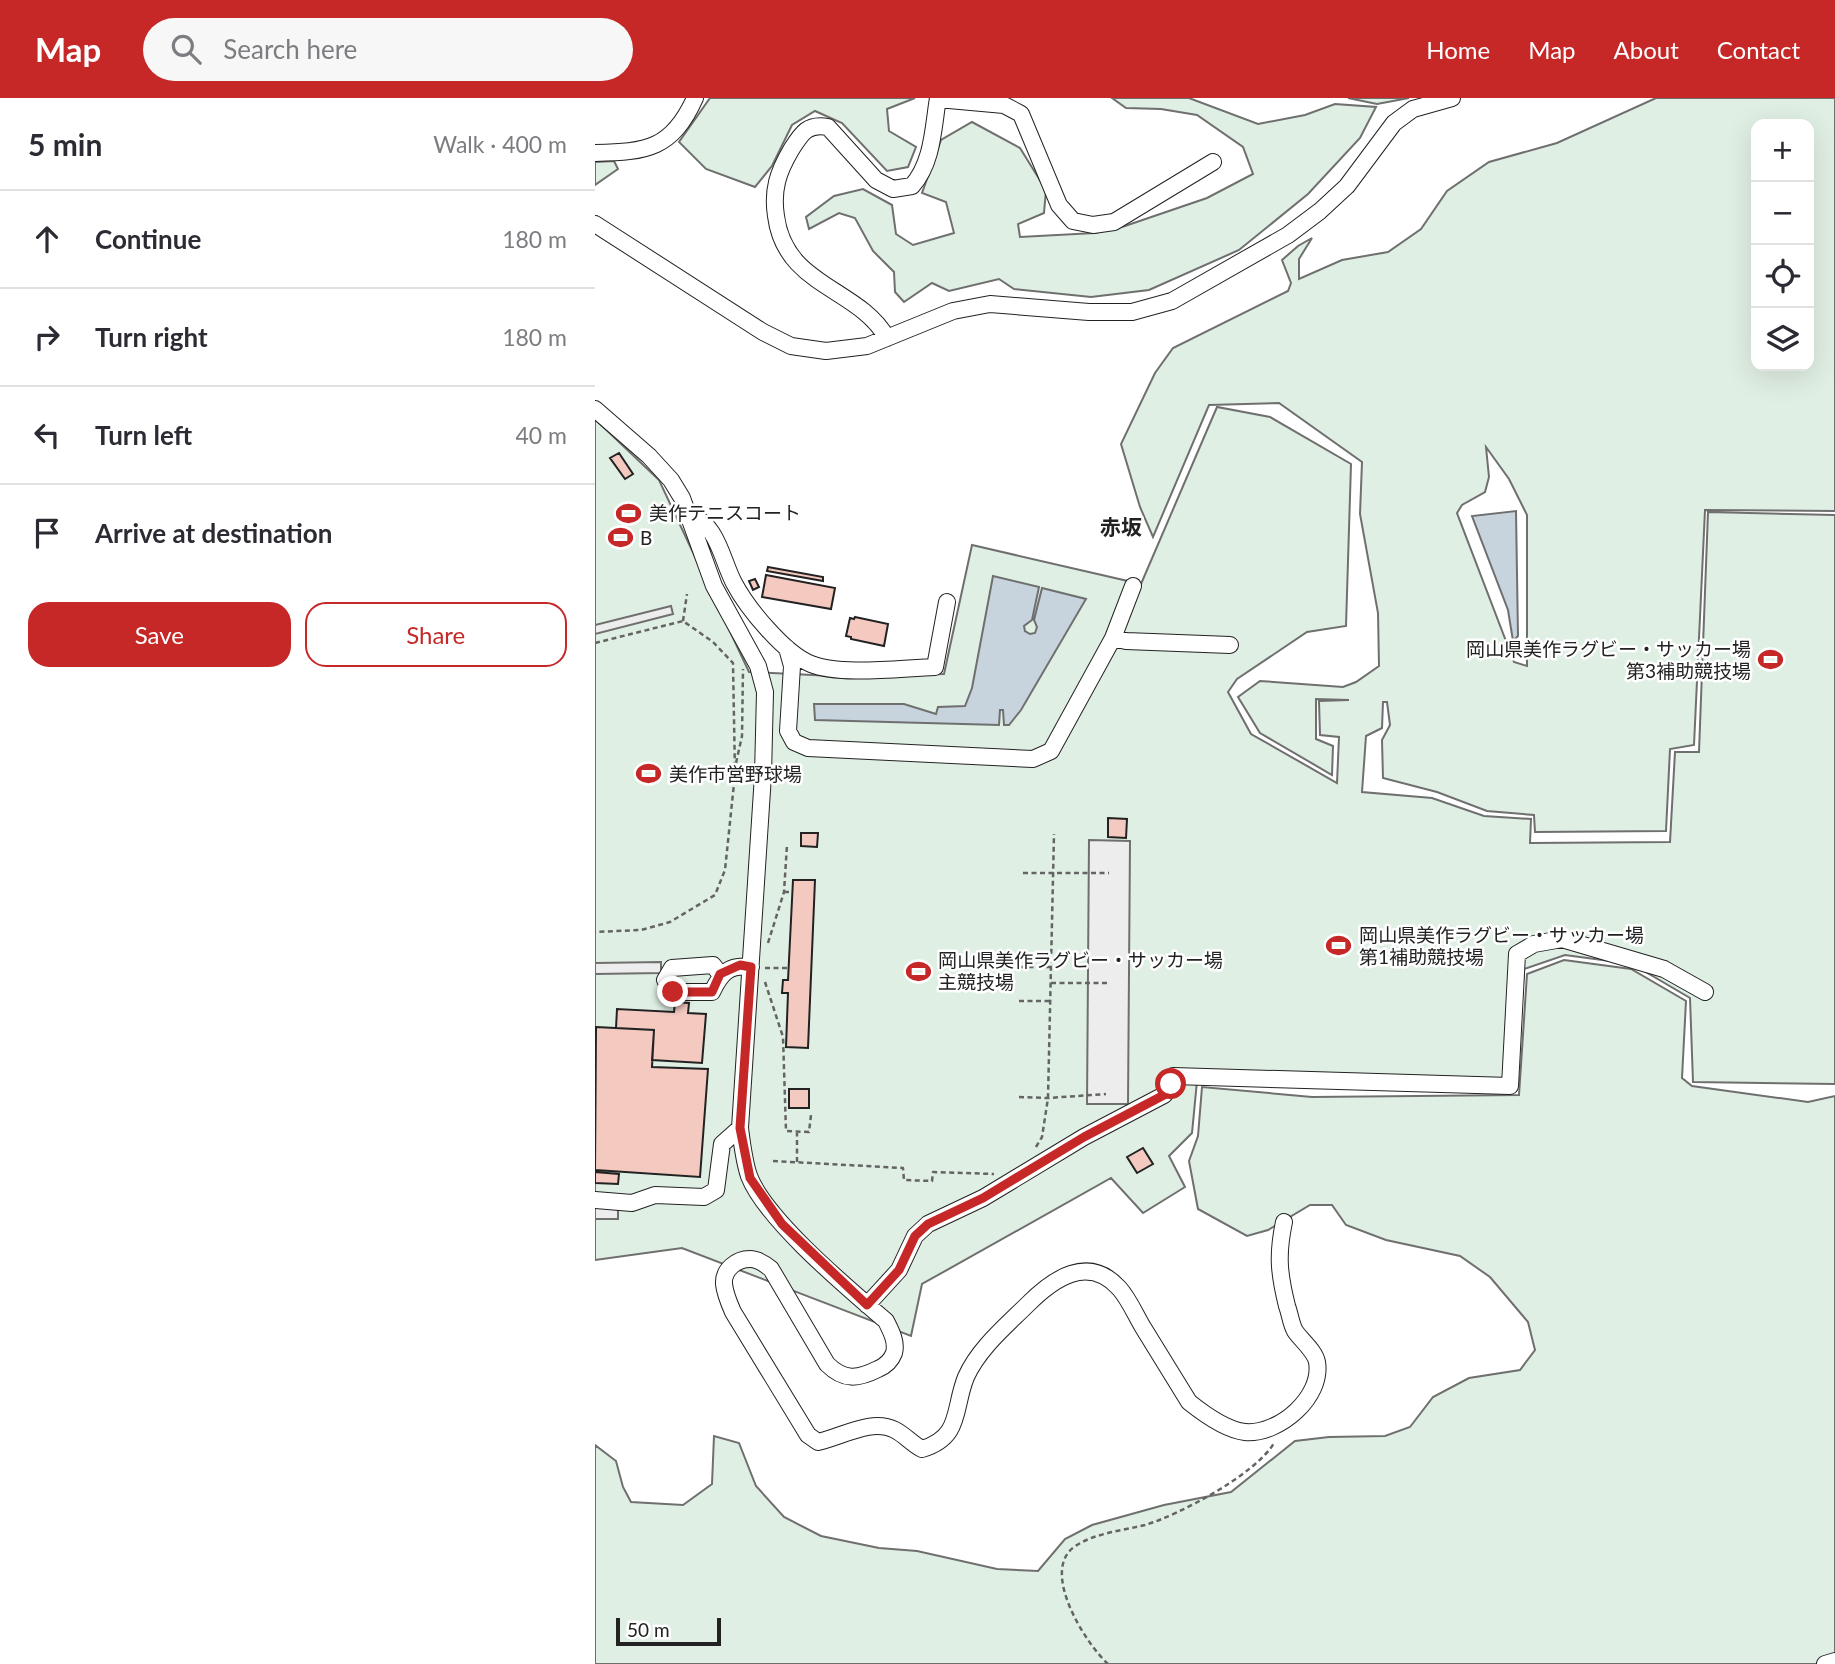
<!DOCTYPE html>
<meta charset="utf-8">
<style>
body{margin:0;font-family:Lato,"Noto Sans JP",sans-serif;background:#f7f7f7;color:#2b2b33}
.controls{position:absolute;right:21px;top:21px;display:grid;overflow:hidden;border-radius:14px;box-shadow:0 7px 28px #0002}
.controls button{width:63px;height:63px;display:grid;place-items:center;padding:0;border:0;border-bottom:2px solid #e1e1e2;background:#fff;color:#2b2b33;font:35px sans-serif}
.scale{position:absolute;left:21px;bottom:18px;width:105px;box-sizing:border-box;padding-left:7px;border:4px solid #222;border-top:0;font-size:19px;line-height:24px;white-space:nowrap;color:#222;-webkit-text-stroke:5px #fff;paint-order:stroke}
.stop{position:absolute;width:21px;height:21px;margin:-16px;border:5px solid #c62828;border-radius:50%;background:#fff}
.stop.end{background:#c62828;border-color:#fff;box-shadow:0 2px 7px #0008}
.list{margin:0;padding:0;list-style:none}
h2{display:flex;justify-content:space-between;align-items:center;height:91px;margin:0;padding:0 28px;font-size:30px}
h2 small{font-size:23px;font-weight:400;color:#7c7c81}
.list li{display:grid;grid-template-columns:46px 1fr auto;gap:21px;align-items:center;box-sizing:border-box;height:98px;padding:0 28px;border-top:2px solid #e1e1e2}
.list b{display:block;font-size:26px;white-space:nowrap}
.list em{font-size:23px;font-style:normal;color:#7c7c81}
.actions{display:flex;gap:14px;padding:21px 28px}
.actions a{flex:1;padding:16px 0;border:2px solid #c62828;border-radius:21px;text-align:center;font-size:24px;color:#c62828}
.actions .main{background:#c62828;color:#fff}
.icon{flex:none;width:38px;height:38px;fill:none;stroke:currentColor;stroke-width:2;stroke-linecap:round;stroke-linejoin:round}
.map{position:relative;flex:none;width:1240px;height:1566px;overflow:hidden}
header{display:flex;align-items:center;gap:42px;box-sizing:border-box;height:98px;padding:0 35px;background:#c62828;color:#fff}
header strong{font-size:33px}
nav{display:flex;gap:38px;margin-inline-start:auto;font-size:24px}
.search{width:490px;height:63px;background:#f7f7f7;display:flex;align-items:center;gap:18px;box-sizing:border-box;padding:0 24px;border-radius:38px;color:#7c7c81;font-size:26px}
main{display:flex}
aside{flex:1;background:#fff}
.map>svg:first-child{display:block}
.green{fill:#e0efe3;stroke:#6f6f6f;stroke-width:2;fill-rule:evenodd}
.parking{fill:#ededed;stroke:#6f6f6f;stroke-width:2}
.water{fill:#c7d3dd;stroke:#6f6f6f;stroke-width:2}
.building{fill:#f3c9c0;stroke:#222;stroke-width:2}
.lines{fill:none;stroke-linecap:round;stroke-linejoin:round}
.minor-casing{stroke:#222;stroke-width:18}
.path{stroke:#646464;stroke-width:2.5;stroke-dasharray:5 3.5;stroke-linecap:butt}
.minor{stroke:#fff;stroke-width:16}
.route{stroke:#c62828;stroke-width:9}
.labels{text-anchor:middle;stroke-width:5;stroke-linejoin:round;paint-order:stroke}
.poi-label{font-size:19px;fill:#222;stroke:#fff;text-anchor:start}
.neighbourhood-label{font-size:21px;font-weight:bold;fill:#222;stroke:#fff}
</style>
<header>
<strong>Map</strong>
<div class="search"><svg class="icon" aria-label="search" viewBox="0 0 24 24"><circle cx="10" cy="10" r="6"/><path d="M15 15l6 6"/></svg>Search here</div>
<nav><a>Home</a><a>Map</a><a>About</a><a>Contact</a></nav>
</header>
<main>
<aside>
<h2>5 min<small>Walk · 400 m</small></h2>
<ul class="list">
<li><svg class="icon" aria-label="ahead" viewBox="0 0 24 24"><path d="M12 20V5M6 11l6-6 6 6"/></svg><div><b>Continue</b></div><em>180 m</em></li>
<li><svg class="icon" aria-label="right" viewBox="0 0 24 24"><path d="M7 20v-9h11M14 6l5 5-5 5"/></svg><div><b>Turn right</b></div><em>180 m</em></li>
<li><svg class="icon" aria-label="left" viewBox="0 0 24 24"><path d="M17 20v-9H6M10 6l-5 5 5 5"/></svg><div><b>Turn left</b></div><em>40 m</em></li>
<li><svg class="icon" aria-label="arrive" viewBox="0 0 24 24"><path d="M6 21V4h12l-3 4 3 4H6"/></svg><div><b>Arrive at destination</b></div></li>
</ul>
<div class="actions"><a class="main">Save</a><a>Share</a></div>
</aside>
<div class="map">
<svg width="1240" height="1566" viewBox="0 0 1240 1566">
<rect width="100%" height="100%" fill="#fff"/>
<path class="green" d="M115,0H320L292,11L294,33L321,49L313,69L292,73L247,25L220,13L197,27L177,68L160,89L111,71L84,44Z
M517,0H594L663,26L710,17L740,6L781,9L765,40L713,96L644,152L554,192L496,199L419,191L404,181L354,193L337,185L309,204L300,194L299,174L278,153L260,120L244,115L214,131L211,119L239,98L268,91L297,107L301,136L318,147L359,135L351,104L327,95L346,42L377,24L425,50L451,92L449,115L423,126L425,139L500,135L530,128L612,100L658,76L648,49L602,17L566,11L531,10Z
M753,0H814L782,6Z
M1061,0H1240V413L1110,412L1099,647L1075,651L1071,733L940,734L939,717L892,713L842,694L788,680L787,642L795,627L792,604H788L787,630L771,638L767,694L837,700L889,718L936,721L935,745L1075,744L1080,654H1104L1113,414L1240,417V986L1098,984L1095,900L1037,866L970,857L929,871L921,993L602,983L597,1035L574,1058L590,1089L548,1115L516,1080L327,1186L316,1238L87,1150L0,1162V321L64,382L154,574L238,578L349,576L377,447L546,486L622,309L675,319L756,366L751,528L712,534L642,581L633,594L656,636L742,685L744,639L725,637L724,603L754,602L721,601V641L738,648L737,677L665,635L643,599L665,583L748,589L761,584L784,568L783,515L765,416L767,364L684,305L614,307L558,439L545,409L526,346L560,275L578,250L693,193L696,185L687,162L703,148L717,140L704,161V181L747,162L793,154L826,131L852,93L894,64L962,45ZM1161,26H1214V268H1161ZM891,349L914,381L932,417V568L919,564L862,415L867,407L890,394L894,379Z
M19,63L23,71L0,87V64Z
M969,862L1036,871L1091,903L1087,980L1097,988L1213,1004L1240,998V1566H0V1347L21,1363L28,1389L36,1404L88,1407L117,1386L119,1338L144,1345L161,1388L189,1419L226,1438L284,1450L322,1453L402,1471L443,1473L470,1441L497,1427L569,1407L636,1394L700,1343L734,1339L790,1338L815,1329L838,1299L874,1280L925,1272L940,1252L933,1224L895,1179L865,1158L791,1142L751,1127L737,1107H715L673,1132L652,1138L603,1111L594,1063L603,1038L607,989L717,999L924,997L932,876Z"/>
<path class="parking" d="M76,508L78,516L0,536V527Z
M494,742L535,743L533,1006H492Z
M66,864V875L0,876V865Z
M0,1107L23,1109V1121H0Z"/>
<path class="water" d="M921,413L923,538L918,543L913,512L877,418Z
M398,478L444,489L437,522L429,528L430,533L435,536L440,535L442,529L439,522L447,490L491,501L426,612L414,627H409L408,612H405L404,627L220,622L219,606H309L341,616L343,609L370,608L377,590Z"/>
<path class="building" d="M24,355L38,376L30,381L15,360Z
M173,469L228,479V483L172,473Z
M171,477L240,490L236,511L167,499Z
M160,481L164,489L158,492L154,483Z
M260,519L293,526L289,548L256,541V539L251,538L255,520L259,521Z
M513,720L532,721L531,740L513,739Z
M206,735H223L222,749L206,748Z
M198,782H220L213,950L191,949L193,895H187L188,882H193Z
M80,904L94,905L93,915L111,916L107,965L57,962L59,932L21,930L22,911L79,914Z
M1,929L59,932L57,969L113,971L105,1079L0,1072Z
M194,991H214V1010H194Z
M548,1050L558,1066L542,1075L532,1059Z
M0,1074L24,1076L23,1086L0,1085Z"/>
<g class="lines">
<defs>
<path id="minor" d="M343,1L409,7L426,16L464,107L478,123L498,127L519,124L618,64
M0,55C52,54 77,51 100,0
M0,126L168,234L196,248L231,253L272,248L358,213L395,206L494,214H537L577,203L693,137L725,113L752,88L799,25L818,11L857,0
M292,240C263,189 190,189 181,118C177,92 183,74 196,52C206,36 212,25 233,29L281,82L298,91L317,88C338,64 338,30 343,0
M0,311L54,358L76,382L87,400L119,488L163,568L170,594L168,677L145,1030C147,1046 149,1063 154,1078C171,1122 254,1191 291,1223C296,1233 302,1244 299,1255C296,1263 290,1268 283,1271C263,1281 249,1283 232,1266L176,1171C170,1166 163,1161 155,1161C141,1161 128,1172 129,1186C130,1196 134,1205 138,1214L213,1337L223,1344C247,1339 276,1320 300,1332C310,1337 317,1346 327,1351C367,1339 358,1311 371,1279C384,1250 411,1228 433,1206C458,1181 493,1156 524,1190C534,1201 541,1218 549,1231C564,1255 579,1280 594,1304C609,1316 631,1332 650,1334C684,1337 728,1299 722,1264C720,1253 706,1242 700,1233C696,1226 695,1216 692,1208C684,1176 682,1157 689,1124
M93,416C123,426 126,460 139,485C152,510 190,556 216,566C246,578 306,570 340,569L352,504
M518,540L531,543L635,547
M192,550L197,568L193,633L199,644L213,650L438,661L456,653L518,540L538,488
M125,876L118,867L77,870L70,882L78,894H117C126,875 134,866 156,869
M0,1102L37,1105L60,1097L109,1099L121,1092L127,1046L145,1030
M272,1207L304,1172L320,1138L333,1126L388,1100L489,1039L569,997L576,987L578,978L915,988L922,856L939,846L967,841L1069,871L1110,894
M1230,1566L1240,1563"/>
</defs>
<use href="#minor" class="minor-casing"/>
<path class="path" d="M88,523L92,496
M0,545L88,523L118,544L138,565L140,676L130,772L120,797L75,824L46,832L0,834
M141,665L147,638L148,571
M428,775H514
M189,794H197
M173,845L189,794L192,747
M425,869H455
M170,870H194
M170,884L188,939L191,1033L214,1034L216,1017
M456,885H512
M424,903H454
M424,999L453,1000L511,996
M441,1049L447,1039L453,1000L459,736
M178,1063L308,1070L309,1082L337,1083L338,1074L399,1076
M202,1064V1034
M513,1566C491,1546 445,1474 479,1449C499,1435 526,1433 550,1427C584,1417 661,1376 679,1345"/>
<use href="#minor" class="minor"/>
</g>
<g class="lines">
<path class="route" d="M78,894H117L125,876L145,867L156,869L145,1030L155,1080L187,1126L272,1207L304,1172L320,1138L333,1126L388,1100L489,1039L569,997L576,986"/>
</g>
<defs>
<symbol id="stadium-bare" viewBox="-9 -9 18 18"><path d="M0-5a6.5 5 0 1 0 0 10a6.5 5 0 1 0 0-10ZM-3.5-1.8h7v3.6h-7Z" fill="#c62828" stroke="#fff" stroke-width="2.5" paint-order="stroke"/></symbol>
</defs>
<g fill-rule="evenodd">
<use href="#stadium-bare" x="16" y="398" width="35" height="35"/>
<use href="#stadium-bare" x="8" y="422" width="35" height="35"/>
<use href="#stadium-bare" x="1158" y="544" width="35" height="35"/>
<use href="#stadium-bare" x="36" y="658" width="35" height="35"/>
<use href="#stadium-bare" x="726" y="830" width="35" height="35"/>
<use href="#stadium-bare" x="306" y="856" width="35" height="35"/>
</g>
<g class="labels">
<g class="poi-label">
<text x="54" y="422">美作テニスコート</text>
<text x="45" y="447">B</text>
<text x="1156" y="558" text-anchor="end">岡山県美作ラグビー・サッカー場<tspan x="1156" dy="22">第3補助競技場</tspan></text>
<text x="74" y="683">美作市営野球場</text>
<text x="764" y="844">岡山県美作ラグビー・サッカー場<tspan x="764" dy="22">第1補助競技場</tspan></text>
<text x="343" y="869">岡山県美作ラグビー・サッカー場<tspan x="343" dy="22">主競技場</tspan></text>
</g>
<g class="neighbourhood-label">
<text x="526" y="437">赤坂</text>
</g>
</g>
</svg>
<div class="controls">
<button>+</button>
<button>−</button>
<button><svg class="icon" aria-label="locate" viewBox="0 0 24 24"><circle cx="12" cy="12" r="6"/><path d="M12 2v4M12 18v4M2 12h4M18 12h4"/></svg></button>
<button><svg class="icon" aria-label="layers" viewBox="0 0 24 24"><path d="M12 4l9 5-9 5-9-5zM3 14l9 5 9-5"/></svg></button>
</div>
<div class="scale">50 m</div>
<div class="stop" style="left:576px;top:986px"></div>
<div class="stop end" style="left:78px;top:894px"></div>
</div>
</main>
